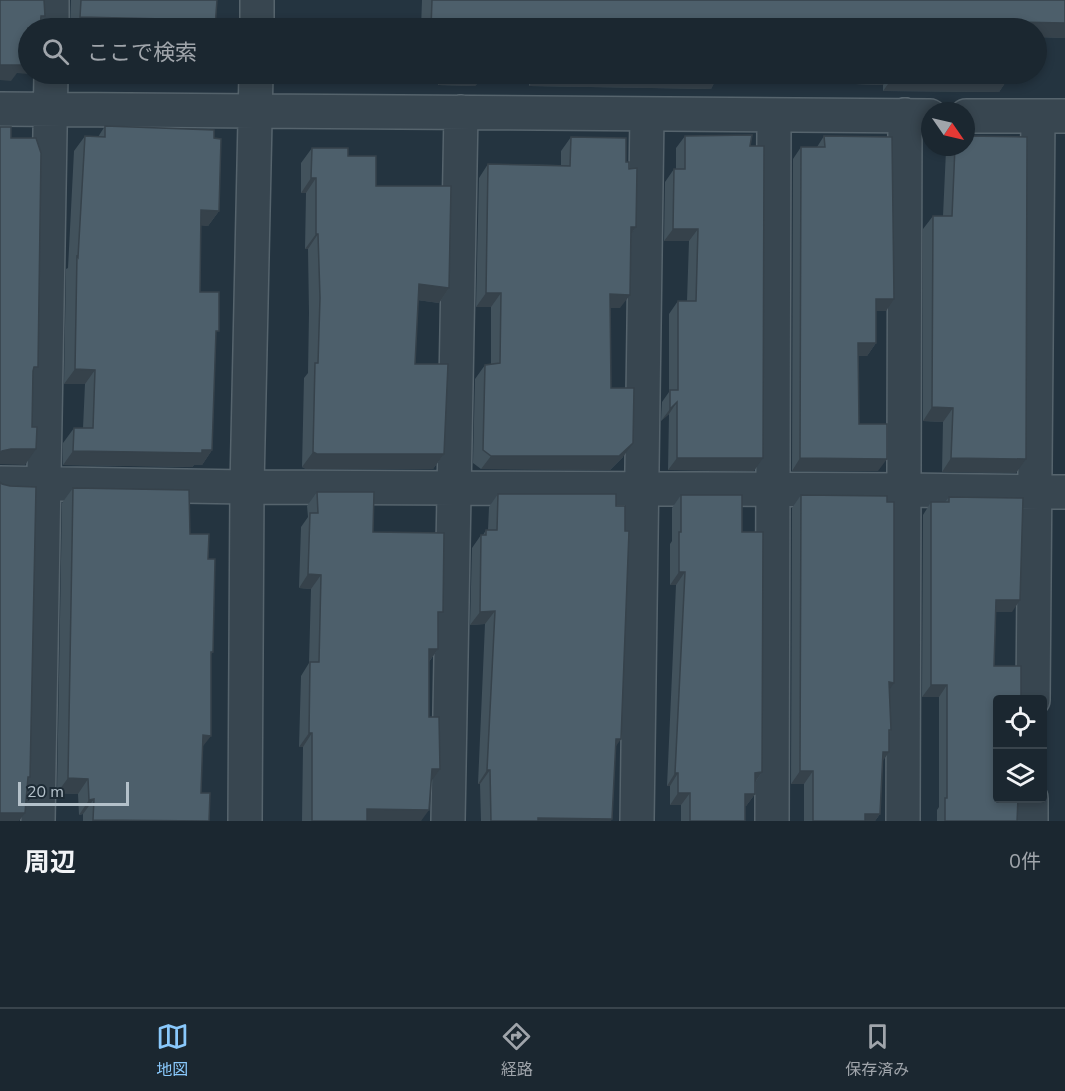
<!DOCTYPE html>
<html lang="ja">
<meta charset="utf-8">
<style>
body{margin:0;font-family:"Nunito Sans","Noto Sans JP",sans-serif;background:#28333c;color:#f1f3f6}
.controls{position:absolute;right:18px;bottom:18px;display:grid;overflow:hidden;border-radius:6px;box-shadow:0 3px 9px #0003}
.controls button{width:54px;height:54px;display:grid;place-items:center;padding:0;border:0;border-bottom:2px solid #39444c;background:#1b2730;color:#f1f3f6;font:30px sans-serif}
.compass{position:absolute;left:921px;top:102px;width:54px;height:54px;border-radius:50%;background:#1b2730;box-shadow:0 3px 9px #0003;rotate:124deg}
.scale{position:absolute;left:18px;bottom:15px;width:111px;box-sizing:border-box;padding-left:6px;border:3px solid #b4c1ca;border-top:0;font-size:16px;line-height:21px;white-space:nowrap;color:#b4c1ca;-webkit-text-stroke:4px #1d2b35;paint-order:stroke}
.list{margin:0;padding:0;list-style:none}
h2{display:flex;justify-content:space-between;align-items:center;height:78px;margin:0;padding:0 24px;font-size:26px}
h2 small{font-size:20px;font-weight:400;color:#a0a5ab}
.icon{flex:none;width:33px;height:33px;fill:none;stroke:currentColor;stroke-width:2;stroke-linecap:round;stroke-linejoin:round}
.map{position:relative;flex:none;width:1065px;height:821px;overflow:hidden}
.search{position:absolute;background:#1b2730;box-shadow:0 3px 9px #0003;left:18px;right:18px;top:18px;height:66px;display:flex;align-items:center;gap:15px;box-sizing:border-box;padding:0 21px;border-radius:33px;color:#a0a5ab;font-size:22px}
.sheet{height:186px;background:#1b2730}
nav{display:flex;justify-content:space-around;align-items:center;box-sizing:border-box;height:84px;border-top:2px solid #39444c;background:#1b2730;font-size:16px;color:#a0a5ab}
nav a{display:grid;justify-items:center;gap:3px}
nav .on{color:#89c8fb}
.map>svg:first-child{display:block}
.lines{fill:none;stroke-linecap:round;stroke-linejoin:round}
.minor-casing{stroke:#56646d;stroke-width:36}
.minor{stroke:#384650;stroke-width:33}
.wall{fill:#42525c}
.shaded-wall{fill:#36424b}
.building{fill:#4d5f6b;stroke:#36424b;stroke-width:1.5}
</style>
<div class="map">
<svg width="1065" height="821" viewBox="0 0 1065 821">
<rect width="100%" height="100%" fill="#243440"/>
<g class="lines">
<defs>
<path id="minor" d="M52,28V0
M257,28V0
M0,109L930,116
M966,116H1065
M0,483L247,487L904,490L1065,492
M1033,700L1038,116
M38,821L51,74
M245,821L247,487L256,74
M448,821L461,112
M637,821L647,114
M772,821L774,115
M903,821L905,115
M1031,821V798"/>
</defs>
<use href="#minor" class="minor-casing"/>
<use href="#minor" class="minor"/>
</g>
<path class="wall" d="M71,0H217L215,28H217H70Z
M422,0H1065V38L1036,37V28H421Z
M156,74H212L206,82L155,81Z
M420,74H1009V77L999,92L883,91V85L737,80L734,84L714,83L711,89L529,86V76H484L475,86L438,85V80L420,81Z
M105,126L219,211L208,226L201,225L200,292L215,336L212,450L202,465H194L192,467L63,465V443L74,428H83L85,384H64L66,269L68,268L74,151L85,136L98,137Z
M685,136L750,146L754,471L668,470L669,414L661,421L662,402L669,392V314L678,301H687L689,241H664L665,182L674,169H676V148Z
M824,136L886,311H876V343L867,356H858L859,424L878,471H792L793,159L801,147H817Z
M571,137L626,162L629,169L636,227L631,234L620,308H610L611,388L623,457L610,470L481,469L473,463L475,379L485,365L491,364V307H476L479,178L488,164L561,165V151Z
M948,147H966L1016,473L942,472L943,422L923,421V229L933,216H943L946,150Z
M312,148L348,156L376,186L449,288L439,303L418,300L415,364L444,454L433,469H306L302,467L304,378L308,373L309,313L308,249H305L306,193H301V163Z
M73,488L190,534L208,559L213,652L211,654L202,747L201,793L209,821H83V814L79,815L78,794L57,793L62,503Z
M317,492L373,532L438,619V649L429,662V717L431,781L421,821H302L303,747H299L301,676L309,663L311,589L299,588L301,527L308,517L307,506Z
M498,494L615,747L611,821H481L480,784H478L485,624L470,625L472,548L481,535H483L486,530H488L489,507Z
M681,495L742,532L762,772L755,783V794L746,806H745V821H681V805H670V786H667L676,585H670V544L672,541V508Z
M801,495L889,689L891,730L889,733V752L882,761L880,814L875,821H804V784H791L792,508Z
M949,497L1012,612H996L994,666L1017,821H937V810L939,807V697H922L923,515L931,502H945Z"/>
<path class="shaded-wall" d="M80,17L165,19L159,28H72Z
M1010,22L1065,23V38L1036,37V28H1005Z
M23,58H28V74L17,73L11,81L0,80V65Z
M160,74H212L206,82L155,81Z
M426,74H443L438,80L420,81Z
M446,74H531L529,76H484L475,86L438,85Z
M538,74H891L883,85L737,80L734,84L714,83L711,89L529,86Z
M893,77H1009L999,92L883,91Z
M311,178H316L306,193H301Z
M201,210L219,211L208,226L191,225Z
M631,227H636L626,241Z
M673,229H698L689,241H664Z
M316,234H318L308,249H305Z
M419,284L449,288L439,303L409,299Z
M486,293H501L491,307H476Z
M610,294L630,295L620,308H600Z
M876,299H894L886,311H868Z
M858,343H876L867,356H850Z
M75,369L95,370L85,384H64Z
M677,402L669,414L661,421L670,409Z
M932,407L953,408L943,422L923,421Z
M633,443L623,457L610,470L481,469L491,456Z
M11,449H36L25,465L0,464V453L2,451Z
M212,450L202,465H194L192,467L63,465L73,451Z
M313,452L444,454L433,469H306L302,467Z
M677,458H763L754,471L668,470Z
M800,458L887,459L878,471H792Z
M951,458L1026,459L1016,473L942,472Z
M679,572H685L676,585H670Z
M308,574L321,575L311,589L299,588Z
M996,600H1020L1012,612H987Z
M495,611L485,624L470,625L480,612Z
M429,649H438L428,663Z
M889,682L894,683L885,696Z
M931,685H947L939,697H922Z
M309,733H312L303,747H299Z
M203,735L211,736L200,750Z
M616,739H621L612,752Z
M883,752H889L880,765Z
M432,769H440L430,783Z
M487,770H490L480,784H478Z
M800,771H813L804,784H791Z
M762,772L753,785L755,773Z
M675,773H678L670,786H667Z
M68,778L88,779L78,794L57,793Z
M678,793H690L681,805H670Z
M745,794H755L746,806H736Z
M94,799L83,814L79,815L89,800Z
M367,809L429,810L421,821H358Z
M0,813H25L19,821H0Z
M865,814H880L875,821H861Z
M538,818L612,819L611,821H535Z
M93,820L174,821H92Z"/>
<path class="building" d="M0,0H44L45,16H41L40,28H28V58H23L22,65H0Z
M81,0H217L215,28H217H165V19L80,17Z
M432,0H1065V23L1010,22V28H431Z
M638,74H721V75Z
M893,74H1009V77H893Z
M105,126L214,130V138L221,139L219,211L201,210L200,292H219V331H216L212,450H202V453L73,451L74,428H93L95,370L75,369L77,255L78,257L85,136L105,137Z
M0,127H11V138H36L41,153L38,367H34L33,371L32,427H37L36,449H11L2,451L0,453Z
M752,135L750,146H764L763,458H677V402L670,409V390H678V301H696L698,229H673L674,169H685V136Z
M824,136L892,137L894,299H876V343H858L859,424H887V459L800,458L801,147H825Z
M966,136L1027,137L1026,459L951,458L953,408L932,407L933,216H952L955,147H966Z
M571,137L626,138V162H629V169L637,168L636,227H631L630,295L610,294L611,388H634L633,443L619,456H491L483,450L485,365L500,363L501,293H486L488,164L570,166Z
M312,148H348V156H376V186H451L449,288L419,284L415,364H448L444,454H317L313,452L315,363H318L320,298L318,234H316V178H311Z
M0,482L2,484L10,486L36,487L30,777H28L25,813H0Z
M73,488L189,490L190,534H209L208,559H215L213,652H211V736L203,735L201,793H210L209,821L93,820L94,799L89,800L88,779L68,778Z
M317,492H374L373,532L444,533L443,612H438V649H429V717H439L440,769H432L429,810L367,809V821H312V733H309L310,662H319L321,575L308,574L310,513H318Z
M498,494H616V506H625V531H629L621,739H616L612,819L538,818V821H491L490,770H487L495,611L480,612L481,535H486V530H497Z
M681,495H742V532H763L762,772L755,773V794H745V821H690V793H678V773H675L685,572H679V532H681Z
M801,495L887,496V502H894V683L889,682L891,730H889V752H883L880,814H865V821H813V771H800Z
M949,497L1023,498L1020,600H996L994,666H1021V699H998V798H1018L1017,821H945V798H947V685H931V502H949Z"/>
</svg>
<div class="controls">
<button><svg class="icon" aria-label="locate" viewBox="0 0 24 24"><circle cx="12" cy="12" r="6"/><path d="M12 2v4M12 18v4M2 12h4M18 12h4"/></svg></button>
<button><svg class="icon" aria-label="layers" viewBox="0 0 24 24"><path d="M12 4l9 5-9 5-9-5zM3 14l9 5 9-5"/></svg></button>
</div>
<svg class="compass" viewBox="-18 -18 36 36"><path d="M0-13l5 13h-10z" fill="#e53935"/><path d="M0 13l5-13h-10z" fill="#a0a5ab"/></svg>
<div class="scale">20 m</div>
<div class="search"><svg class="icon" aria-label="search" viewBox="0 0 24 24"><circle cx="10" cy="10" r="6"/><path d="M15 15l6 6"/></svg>ここで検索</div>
</div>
<section class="sheet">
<h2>周辺<small>0件</small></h2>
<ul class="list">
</ul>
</section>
<nav>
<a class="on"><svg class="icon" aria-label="map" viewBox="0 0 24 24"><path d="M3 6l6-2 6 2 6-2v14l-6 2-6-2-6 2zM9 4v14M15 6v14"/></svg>地図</a>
<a><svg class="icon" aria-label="directions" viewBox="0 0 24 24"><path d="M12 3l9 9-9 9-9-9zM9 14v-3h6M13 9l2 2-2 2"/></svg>経路</a>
<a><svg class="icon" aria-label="saved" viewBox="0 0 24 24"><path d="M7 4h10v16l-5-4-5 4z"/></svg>保存済み</a>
</nav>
